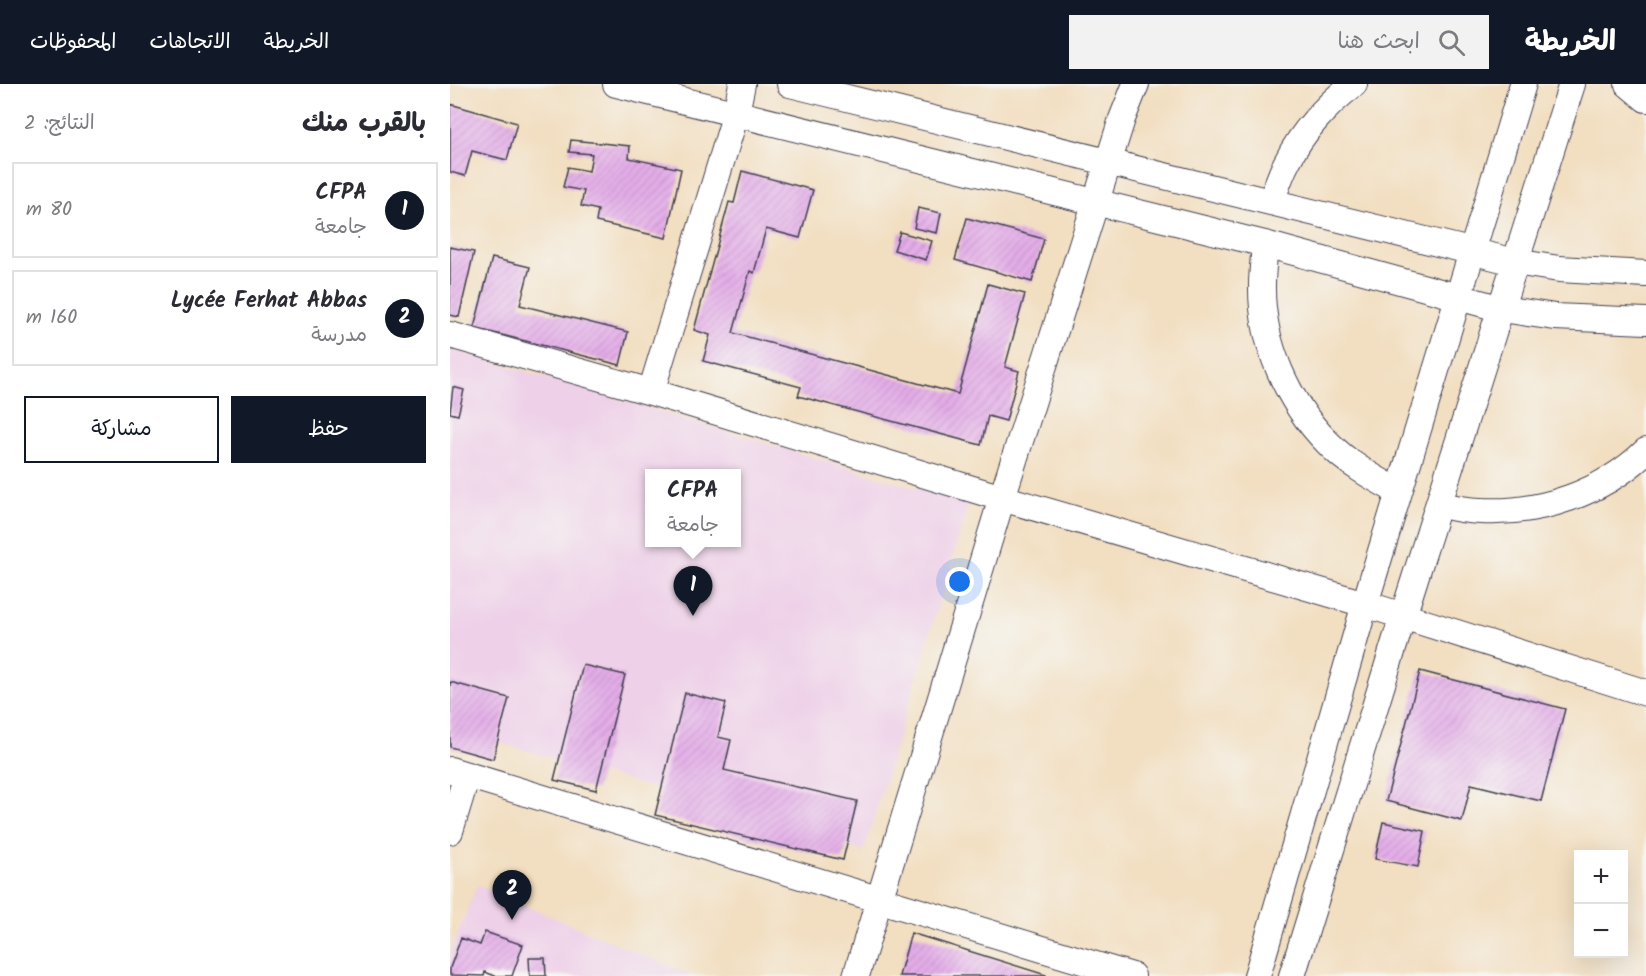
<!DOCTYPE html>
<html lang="ar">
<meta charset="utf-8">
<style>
body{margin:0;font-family:Kalam,"Playpen Sans Arabic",sans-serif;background:#f2f2f3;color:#2b2b33;direction:rtl}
.controls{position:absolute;right:18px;bottom:18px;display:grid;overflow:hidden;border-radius:0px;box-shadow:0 6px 24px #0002}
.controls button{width:54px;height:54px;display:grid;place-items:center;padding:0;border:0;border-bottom:2px solid #e1e1e2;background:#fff;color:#2b2b33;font:30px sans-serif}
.you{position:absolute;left:510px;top:498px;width:21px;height:21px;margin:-15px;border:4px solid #fff;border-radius:50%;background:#1a73e8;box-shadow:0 0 0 9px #1a73e833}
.badge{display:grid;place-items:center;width:39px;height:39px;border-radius:50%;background:#111827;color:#fff;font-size:20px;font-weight:700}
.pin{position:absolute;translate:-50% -50px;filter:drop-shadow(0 2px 3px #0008)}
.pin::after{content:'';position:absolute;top:32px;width:21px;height:18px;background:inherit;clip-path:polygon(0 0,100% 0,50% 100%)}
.popup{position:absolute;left:195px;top:385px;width:96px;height:78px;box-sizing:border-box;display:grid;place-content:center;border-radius:0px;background:#fff;filter:drop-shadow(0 2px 4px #0005);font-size:20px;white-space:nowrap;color:#7c7c81}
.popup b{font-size:22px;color:#2b2b33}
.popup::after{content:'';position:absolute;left:50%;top:100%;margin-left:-12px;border:12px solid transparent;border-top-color:#fff}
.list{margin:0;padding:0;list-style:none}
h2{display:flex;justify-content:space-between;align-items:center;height:78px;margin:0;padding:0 24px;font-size:26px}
h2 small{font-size:20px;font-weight:400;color:#7c7c81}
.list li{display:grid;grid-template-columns:39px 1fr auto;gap:18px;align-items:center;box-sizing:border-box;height:96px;margin:0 12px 12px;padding:0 12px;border:2px solid #e1e1e2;border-radius:0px}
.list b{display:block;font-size:22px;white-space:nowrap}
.list p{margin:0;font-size:20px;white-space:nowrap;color:#7c7c81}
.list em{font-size:20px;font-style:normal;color:#7c7c81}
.actions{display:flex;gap:12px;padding:18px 24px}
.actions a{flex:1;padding:14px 0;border:2px solid #111827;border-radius:0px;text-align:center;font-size:21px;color:#111827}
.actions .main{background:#111827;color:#fff}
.icon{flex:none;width:33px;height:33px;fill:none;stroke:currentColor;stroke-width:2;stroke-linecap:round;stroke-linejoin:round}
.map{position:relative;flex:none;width:1196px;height:892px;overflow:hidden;direction:ltr}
header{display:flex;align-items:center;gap:36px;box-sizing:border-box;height:84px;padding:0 30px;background:#111827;color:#fff}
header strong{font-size:28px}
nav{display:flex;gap:33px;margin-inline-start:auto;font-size:21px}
.search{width:420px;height:54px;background:#f2f2f3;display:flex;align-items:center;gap:15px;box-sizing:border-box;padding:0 21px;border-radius:0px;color:#7c7c81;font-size:22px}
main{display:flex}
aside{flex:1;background:#fff}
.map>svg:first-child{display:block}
.built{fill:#eed0e8;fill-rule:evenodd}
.building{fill:url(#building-hatch)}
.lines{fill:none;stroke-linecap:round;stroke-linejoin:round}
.minor-casing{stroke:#413e4f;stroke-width:28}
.minor{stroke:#fff;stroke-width:26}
</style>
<header>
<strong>الخريطة</strong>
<div class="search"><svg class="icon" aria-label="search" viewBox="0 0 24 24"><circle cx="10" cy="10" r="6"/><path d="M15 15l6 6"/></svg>ابحث هنا</div>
<nav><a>الخريطة</a><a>الاتجاهات</a><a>المحفوظات</a></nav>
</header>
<main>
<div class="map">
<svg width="1196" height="892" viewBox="0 0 1196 892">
<defs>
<pattern id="building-hatch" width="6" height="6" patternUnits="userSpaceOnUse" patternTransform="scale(1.5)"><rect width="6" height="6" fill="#e4ade8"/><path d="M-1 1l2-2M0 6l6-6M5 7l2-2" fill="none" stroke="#c395c8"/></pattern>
</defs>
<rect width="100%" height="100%" fill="#f6f6f2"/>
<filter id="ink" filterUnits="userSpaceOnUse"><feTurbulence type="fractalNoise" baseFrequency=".0167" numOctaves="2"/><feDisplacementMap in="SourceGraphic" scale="12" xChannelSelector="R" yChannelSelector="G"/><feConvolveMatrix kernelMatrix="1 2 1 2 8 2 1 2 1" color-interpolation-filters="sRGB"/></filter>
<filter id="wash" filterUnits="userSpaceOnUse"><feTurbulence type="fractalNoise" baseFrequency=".008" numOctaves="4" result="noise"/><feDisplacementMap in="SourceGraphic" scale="24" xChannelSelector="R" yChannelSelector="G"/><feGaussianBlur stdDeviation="1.35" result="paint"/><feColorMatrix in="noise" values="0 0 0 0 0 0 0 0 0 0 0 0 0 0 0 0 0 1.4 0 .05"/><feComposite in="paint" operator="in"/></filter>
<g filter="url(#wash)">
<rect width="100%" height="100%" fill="#f2dec0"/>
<path class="built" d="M0,265L519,420L414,767L0,644ZM200,390H286V458H200Z
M27,801L243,892H0V870Z"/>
<g id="blocks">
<path class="building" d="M0,20L67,39L57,76L22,67L15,92L0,88Z
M121,56L180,62L179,74L231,85L216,154L146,138L148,126L131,122L134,107L113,103L118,83L139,87L142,70L119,68Z
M292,87L363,106L350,154L316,145L304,189L300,187L283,249L508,310L538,200L575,210L555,283L569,287L556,337L538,332L531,361L348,312L351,303L253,277L260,251L244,246L279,118L284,119Z
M468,124L491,129L487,149L464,144Z
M517,134L594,155L582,198L505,176Z
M450,148L482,157L476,176L444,166Z
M0,163L24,168L9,233L0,231Z
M42,174L80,183L70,221L178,248L170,281L24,244Z
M3,303L14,306L8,331L0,329Z
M133,581L175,591L146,706L104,696Z
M970,587L1115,625L1091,717L1021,700L1012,737L936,717Z
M0,598L59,614L43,675L0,663Z
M235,609L276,619L268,653L281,656L274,686L407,717L393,776L205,731Z
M933,738L975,747L968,783L925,775Z
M35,848L73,861L62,892H45L35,888L34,892L0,891V884L11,854L30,861Z
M461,849L596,891V892H449Z
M79,874H95L96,892H80Z"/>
</g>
</g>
<g filter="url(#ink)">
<use href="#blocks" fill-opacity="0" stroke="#413e4f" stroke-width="1.5"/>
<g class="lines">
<defs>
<path id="minor" d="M166,0L815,160L1052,225L1105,233L1196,237
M340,0L1065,178L1109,185L1196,190
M1178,0L1196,15
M821,118C826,105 830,91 837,78C852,48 877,20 904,0
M815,160C814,174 812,188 812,201C811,259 838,319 878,359C898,380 924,394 949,408
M0,251L201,308L552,414L915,520L1196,609
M201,308L286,29L292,0
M989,421C1003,423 1017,427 1031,427C1090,430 1153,409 1196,367
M0,686L682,892
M0,747L17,691
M406,892L552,414L672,35L686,0
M807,892L915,520L1073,0
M842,892L953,532L1122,0"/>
</defs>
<use href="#minor" class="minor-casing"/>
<use href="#minor" class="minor"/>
</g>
</g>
</svg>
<div class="controls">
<button>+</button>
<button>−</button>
</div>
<div class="you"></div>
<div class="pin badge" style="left:243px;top:532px">1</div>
<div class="popup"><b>CFPA</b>جامعة</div>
<div class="pin badge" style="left:62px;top:836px">2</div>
</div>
<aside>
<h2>بالقرب منك<small>النتائج: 2</small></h2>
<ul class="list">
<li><span class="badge">1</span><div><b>CFPA</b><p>جامعة</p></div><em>80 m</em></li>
<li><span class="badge">2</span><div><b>Lycée Ferhat Abbas</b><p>مدرسة</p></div><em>160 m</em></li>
</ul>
<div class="actions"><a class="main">حفظ</a><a>مشاركة</a></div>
</aside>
</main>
